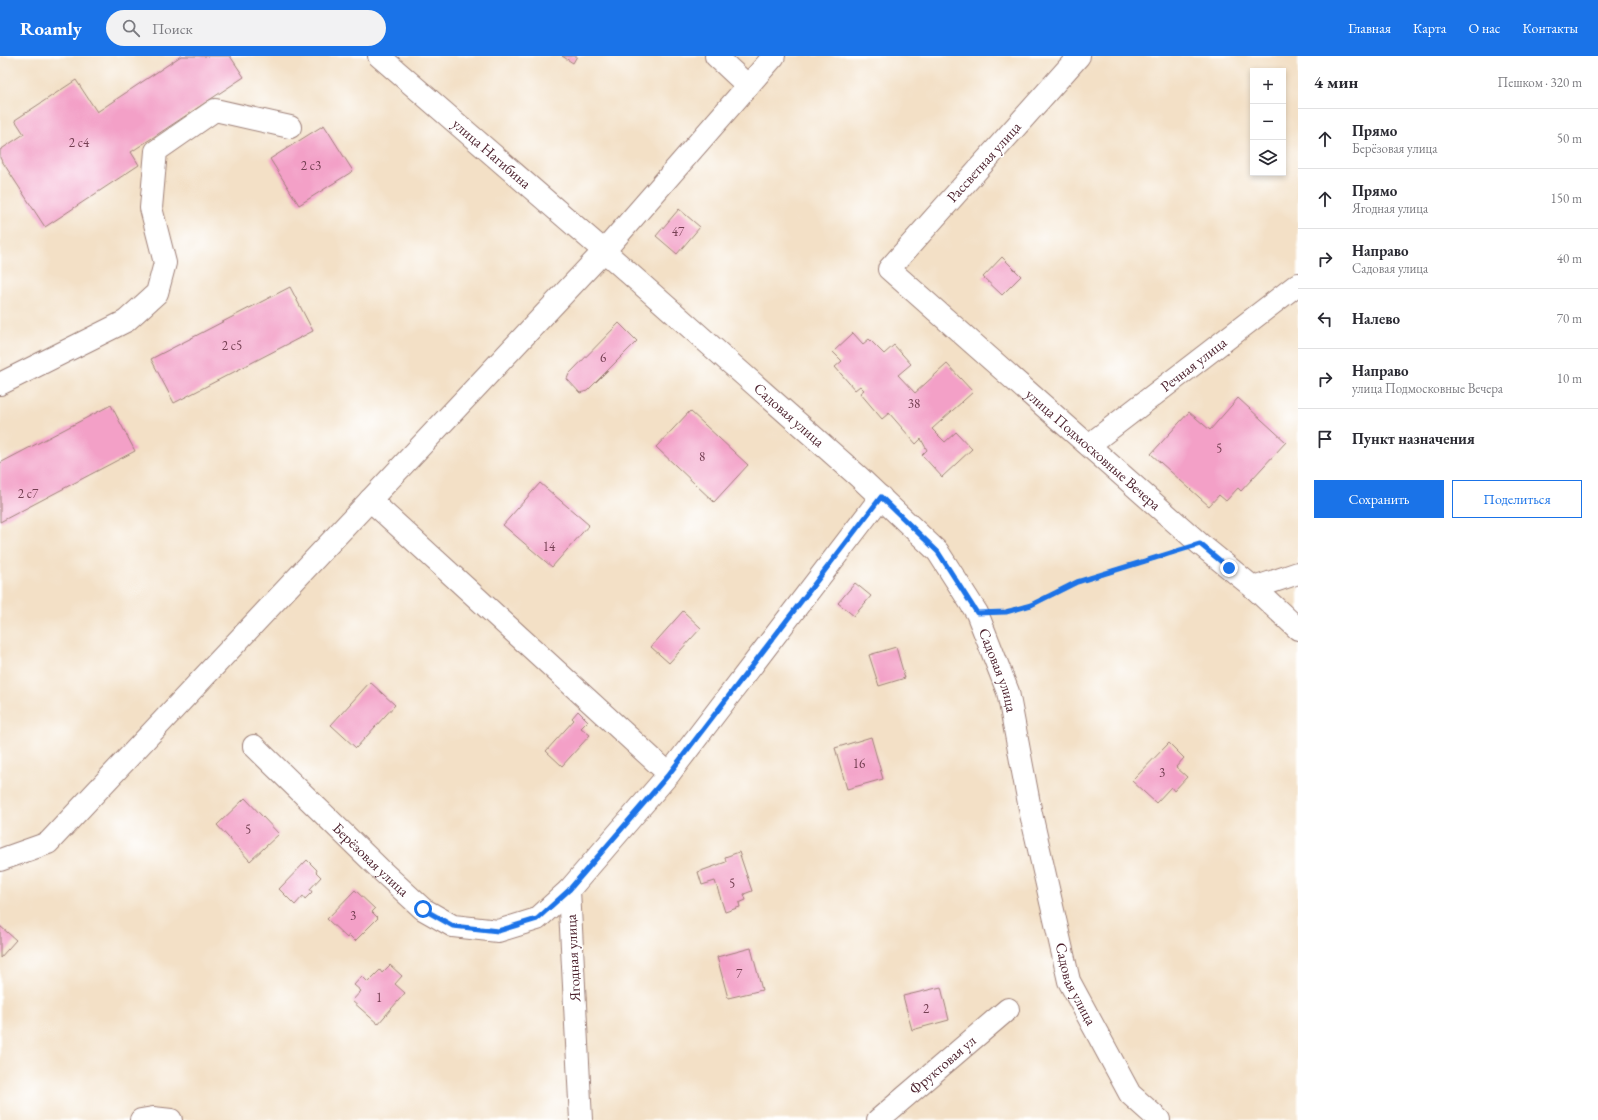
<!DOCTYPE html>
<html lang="ru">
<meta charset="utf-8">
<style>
body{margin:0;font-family:"EB Garamond",serif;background:#f2f2f3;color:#2b2b33}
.controls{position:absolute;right:12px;top:12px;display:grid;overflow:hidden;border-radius:0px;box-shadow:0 2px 6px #0003}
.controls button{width:36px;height:36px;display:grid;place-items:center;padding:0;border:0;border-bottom:1px solid #e1e1e2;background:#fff;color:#2b2b33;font:20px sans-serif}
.stop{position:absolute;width:12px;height:12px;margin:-9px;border:3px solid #1a73e8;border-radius:50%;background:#fff}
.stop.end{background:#1a73e8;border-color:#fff;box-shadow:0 1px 4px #0008}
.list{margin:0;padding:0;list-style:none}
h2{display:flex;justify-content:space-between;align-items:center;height:52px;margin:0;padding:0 16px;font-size:17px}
h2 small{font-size:13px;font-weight:400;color:#7c7c81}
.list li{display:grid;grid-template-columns:26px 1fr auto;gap:12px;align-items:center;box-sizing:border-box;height:60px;padding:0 16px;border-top:1px solid #e1e1e2}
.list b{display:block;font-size:15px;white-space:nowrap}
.list p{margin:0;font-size:13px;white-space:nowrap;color:#7c7c81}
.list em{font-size:13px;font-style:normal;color:#7c7c81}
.actions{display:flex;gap:8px;padding:12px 16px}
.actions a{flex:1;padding:9px 0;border:1px solid #1a73e8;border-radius:0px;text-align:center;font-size:14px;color:#1a73e8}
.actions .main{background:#1a73e8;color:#fff}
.icon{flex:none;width:22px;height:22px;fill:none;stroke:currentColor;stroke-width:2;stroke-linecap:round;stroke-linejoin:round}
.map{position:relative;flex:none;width:1298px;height:1064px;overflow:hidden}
header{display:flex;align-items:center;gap:24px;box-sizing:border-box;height:56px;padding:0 20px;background:#1a73e8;color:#fff}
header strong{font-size:19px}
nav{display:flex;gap:22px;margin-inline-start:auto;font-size:14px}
.search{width:280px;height:36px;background:#f2f2f3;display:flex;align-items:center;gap:10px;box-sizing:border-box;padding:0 14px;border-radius:22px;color:#7c7c81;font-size:15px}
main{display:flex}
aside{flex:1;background:#fff}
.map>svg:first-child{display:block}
.building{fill:#f3a0c7}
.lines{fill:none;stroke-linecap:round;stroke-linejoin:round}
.minor-casing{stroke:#9e8078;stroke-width:24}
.path{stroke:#9e8078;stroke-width:2.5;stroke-dasharray:3 3;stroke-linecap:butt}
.minor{stroke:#fff;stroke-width:22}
.route{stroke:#1a73e8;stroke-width:5}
.labels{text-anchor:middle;stroke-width:3.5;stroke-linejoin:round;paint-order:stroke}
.number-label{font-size:13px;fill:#743f52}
.street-label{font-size:15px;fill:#4a1f2b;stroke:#fff}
</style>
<header>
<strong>Roamly</strong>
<div class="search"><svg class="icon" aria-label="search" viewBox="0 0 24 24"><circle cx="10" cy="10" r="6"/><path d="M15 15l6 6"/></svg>Поиск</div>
<nav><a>Главная</a><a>Карта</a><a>О нас</a><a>Контакты</a></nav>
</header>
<main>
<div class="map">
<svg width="1298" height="1064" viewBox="0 0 1298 1064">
<rect width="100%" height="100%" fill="#fff"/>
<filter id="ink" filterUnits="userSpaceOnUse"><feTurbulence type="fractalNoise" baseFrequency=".025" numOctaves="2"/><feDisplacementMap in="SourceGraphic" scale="8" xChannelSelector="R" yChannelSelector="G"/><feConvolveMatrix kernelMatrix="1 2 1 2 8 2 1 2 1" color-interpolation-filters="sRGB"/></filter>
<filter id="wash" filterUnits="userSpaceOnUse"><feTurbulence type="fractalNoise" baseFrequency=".012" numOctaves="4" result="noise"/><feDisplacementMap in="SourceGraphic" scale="16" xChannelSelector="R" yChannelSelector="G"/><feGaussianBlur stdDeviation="0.9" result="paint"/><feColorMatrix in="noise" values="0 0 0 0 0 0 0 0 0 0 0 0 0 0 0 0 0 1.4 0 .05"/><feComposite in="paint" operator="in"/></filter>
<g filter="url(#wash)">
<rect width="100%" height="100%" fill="#f3e0c6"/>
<g id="blocks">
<path class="building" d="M181,0H230L244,21L131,96L139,109L45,171L0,102V94L24,78L15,64L76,24L97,56Z
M562,0H577L573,7Z
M324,69L353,115L299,149L270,103Z
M679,153L700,171L677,198L656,180Z
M1002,201L1021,220L1002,239L983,221Z
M290,231L313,275L174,347L151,303Z
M619,267L637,285L587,335L580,337L567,323L569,318Z
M853,277L863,288L869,283L884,298L894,289L911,308L898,319L915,337L947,308L973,336L932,373L945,386L956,376L972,393L942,421L922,399L927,394L921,383L916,388L889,357L882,363L860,337L864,334L860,330L855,334L835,311L842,305L833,296Z
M1238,342L1286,386L1241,435L1238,432L1226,445L1219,439L1209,450L1151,398L1189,356L1210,374Z
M111,349L135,395L0,466V407Z
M690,355L748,409L714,446L656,391Z
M540,427L589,469L552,511L503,469Z
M855,527L871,540L854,560L838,547Z
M683,555L701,572L669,607L651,591Z
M896,591L905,622L879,630L869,599Z
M370,626L395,649L356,692L331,669Z
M578,655L588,665L581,672L590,679L562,710L546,695L574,664L572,662Z
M871,681L883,723L847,733L835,692Z
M1169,687L1184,702L1176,711L1187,721L1174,735L1171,731L1156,747L1132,725Z
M245,742L279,778L250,805L217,769Z
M739,796L752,835L744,838L746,844L739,847L740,851L725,856L715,825L702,829L698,816L726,806L725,801Z
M307,804L317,814L316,816L321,821L310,833L312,836L305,843L303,840L295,849L279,833Z
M355,834L375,853L372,856L378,862L355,885L349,879L347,882L327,863Z
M0,870L16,884L0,902Z
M751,892L762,934L728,942L717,901Z
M390,909L402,920L395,928L405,937L378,968L352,945L361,935L354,929L362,920L368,926L380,914L382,917Z
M941,931L949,964L912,974L903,940Z"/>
</g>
</g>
<g filter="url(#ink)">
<use href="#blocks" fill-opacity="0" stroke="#9e8078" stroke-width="1"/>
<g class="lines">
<defs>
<g id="minor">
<path id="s1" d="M379,0L604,195L859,421L938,496L977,557L1008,636L1031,758L1069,925L1130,1038L1159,1064"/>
<path d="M716,0L748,30"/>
<path id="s2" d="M1079,0L889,213L1200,488L1254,532L1298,573"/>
<path d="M0,328L126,265L157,237L165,207L151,152L156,95L215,54L290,71"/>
<path id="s3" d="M1089,389L1298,228"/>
<path d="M370,444L669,718"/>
<path d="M1254,532L1298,517"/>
<path id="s4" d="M254,690L384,817L423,853L453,870L498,875L537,863L569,834"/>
<path d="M0,804L48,787L604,195L774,0"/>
<path d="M141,1064L153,1062L171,1064"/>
<path d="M581,1064L569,834L669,718L881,441"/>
<path id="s5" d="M878,1064L1008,953"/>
</g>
</defs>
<use href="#minor" class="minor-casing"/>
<path class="path" d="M1001,556L1031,549L1077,526L1175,496"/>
<use href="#minor" class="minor"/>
</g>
</g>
<g class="lines" filter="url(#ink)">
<path class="route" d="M423,853L453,870L498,875L537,863L569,834L669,718L881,441L938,496L977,557L1006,556L1031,549L1077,526L1200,488L1229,512"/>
</g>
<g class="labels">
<g class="number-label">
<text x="79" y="91">2 с4</text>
<text x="311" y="114">2 с3</text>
<text x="678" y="180">47</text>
<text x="232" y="294">2 с5</text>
<text x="603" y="306">6</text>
<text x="914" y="352">38</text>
<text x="1219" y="397">5</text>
<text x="702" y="405">8</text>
<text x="28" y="442">2 с7</text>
<text x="549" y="495">14</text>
<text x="859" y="712">16</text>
<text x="1162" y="721">3</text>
<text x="248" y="778">5</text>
<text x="732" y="832">5</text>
<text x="353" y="864">3</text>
<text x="739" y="922">7</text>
<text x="379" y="946">1</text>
<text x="926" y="957">2</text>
</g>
<g class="street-label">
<text dy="5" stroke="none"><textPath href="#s1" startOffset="149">улица Нагибина</textPath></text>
<text transform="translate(984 106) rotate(-48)" y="5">Рассветная улица</text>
<text dy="5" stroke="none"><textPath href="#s3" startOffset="132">Речная улица</textPath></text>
<text dy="5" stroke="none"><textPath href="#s1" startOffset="545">Садовая улица</textPath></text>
<text dy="5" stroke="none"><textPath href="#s2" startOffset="558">улица Подмосковные Вечера</textPath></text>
<text dy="5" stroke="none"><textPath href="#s1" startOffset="881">Садовая улица</textPath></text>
<text dy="5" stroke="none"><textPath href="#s4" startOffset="163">Берёзовая улица</textPath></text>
<text transform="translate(573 902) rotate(-93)" y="5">Ягодная улица</text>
<text dy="5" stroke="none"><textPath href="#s1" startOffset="1205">Садовая улица</textPath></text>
<text dy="5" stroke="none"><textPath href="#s5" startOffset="85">Фруктовая ул</textPath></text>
</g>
</g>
</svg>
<div class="controls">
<button>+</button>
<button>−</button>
<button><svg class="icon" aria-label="layers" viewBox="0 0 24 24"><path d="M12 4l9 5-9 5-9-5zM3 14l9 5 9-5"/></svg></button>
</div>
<div class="stop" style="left:423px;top:853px"></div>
<div class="stop end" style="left:1229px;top:512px"></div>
</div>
<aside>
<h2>4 мин<small>Пешком · 320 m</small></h2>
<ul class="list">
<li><svg class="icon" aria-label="ahead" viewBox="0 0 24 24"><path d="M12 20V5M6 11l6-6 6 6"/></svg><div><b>Прямо</b><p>Берёзовая улица</p></div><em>50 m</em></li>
<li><svg class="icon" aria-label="ahead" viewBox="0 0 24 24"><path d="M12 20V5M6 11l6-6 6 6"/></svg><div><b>Прямо</b><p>Ягодная улица</p></div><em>150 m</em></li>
<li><svg class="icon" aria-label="right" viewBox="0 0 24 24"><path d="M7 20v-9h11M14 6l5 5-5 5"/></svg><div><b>Направо</b><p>Садовая улица</p></div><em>40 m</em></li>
<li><svg class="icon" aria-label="left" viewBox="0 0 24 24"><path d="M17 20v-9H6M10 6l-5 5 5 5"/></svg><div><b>Налево</b></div><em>70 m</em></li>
<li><svg class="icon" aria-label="right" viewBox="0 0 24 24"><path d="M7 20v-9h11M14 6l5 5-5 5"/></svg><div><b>Направо</b><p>улица Подмосковные Вечера</p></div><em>10 m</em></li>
<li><svg class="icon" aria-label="arrive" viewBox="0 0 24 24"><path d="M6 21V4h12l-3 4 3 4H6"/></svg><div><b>Пункт назначения</b></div></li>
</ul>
<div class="actions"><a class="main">Сохранить</a><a>Поделиться</a></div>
</aside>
</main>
